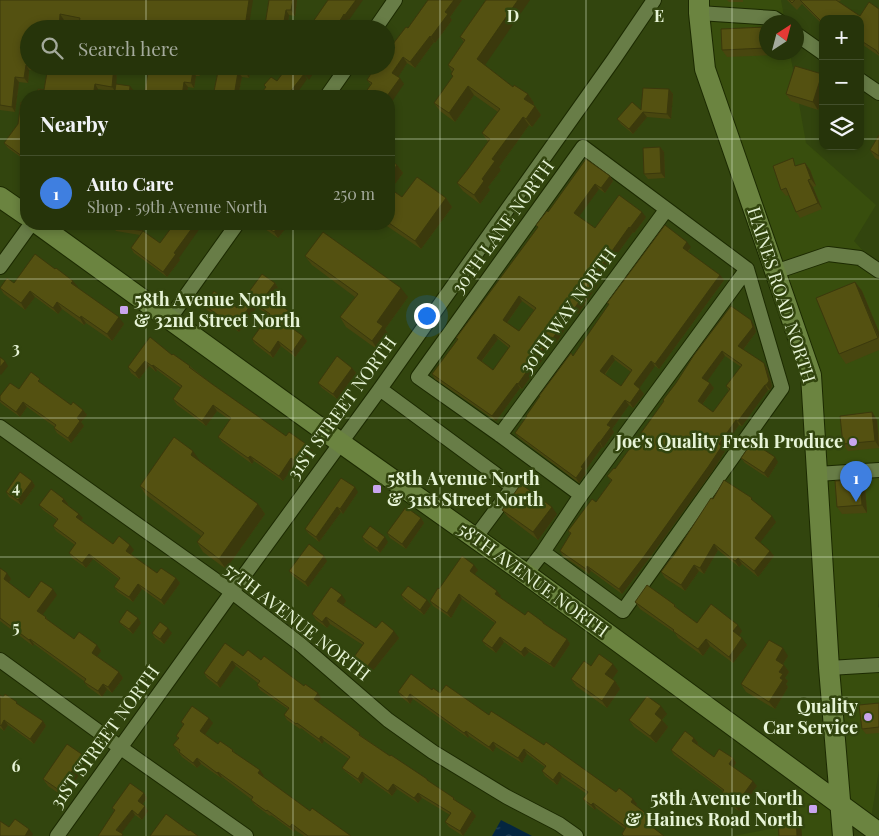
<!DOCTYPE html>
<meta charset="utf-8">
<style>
body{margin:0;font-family:"Playfair Display",serif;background:#323f18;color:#f1f3f6}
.controls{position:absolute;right:15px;top:15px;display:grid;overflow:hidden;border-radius:10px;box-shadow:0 2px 8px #0003}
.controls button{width:45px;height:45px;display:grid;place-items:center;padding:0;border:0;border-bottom:1px solid #424f2b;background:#26340a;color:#f1f3f6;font:25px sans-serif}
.compass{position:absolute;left:759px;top:15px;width:45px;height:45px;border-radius:50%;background:#26340a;box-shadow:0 2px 8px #0003;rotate:36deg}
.you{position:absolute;left:426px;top:315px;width:18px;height:18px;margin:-12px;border:4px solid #fff;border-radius:50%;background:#1a73e8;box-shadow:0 0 0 8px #1a73e833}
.badge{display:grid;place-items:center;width:32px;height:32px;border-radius:50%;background:#e69b98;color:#fff;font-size:16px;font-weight:700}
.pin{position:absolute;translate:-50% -41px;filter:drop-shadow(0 1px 2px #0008)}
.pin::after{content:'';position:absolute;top:26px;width:18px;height:15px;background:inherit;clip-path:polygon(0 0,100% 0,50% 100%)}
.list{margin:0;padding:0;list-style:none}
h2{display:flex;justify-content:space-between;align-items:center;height:65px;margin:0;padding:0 20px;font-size:21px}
h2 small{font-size:16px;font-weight:400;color:#a4aa9c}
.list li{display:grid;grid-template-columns:32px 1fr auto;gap:15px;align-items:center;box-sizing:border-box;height:75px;padding:0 20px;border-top:1px solid #424f2b}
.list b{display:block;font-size:19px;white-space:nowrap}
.list p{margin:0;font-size:16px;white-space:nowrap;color:#a4aa9c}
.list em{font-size:16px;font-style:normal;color:#a4aa9c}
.icon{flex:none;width:28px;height:28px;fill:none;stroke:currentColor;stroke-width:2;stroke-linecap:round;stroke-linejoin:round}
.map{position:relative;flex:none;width:879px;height:836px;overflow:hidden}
.search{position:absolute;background:#26340a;box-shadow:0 2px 8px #0003;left:20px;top:20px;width:375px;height:55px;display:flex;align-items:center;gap:12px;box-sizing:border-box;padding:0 18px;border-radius:28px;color:#a4aa9c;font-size:19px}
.panel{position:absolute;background:#26340a;box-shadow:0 2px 8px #0003;left:20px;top:90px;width:375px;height:140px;border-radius:20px}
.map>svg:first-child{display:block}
.built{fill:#384e0d}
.water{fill:url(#water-ripples)}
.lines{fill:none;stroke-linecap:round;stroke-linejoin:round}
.street-casing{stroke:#1c2a01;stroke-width:16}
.secondary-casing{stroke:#1c2a01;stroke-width:22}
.street{stroke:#687d47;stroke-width:14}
.secondary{stroke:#6b8440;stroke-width:20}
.wall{fill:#48460f;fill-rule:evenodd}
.shaded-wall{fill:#3b390c}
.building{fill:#545111;stroke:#3b390c;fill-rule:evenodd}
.grid{fill:none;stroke:#e7f4d7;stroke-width:1;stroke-opacity:0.55}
.poi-dot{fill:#c9a5ee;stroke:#32450e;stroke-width:2}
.labels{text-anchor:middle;stroke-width:5;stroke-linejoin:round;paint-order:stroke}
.street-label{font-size:18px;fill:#e7f4d7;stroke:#32450e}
.poi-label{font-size:18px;font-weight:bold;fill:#e7f4d7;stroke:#32450e;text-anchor:end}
.grid-label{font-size:16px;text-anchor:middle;font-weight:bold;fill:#e7f4d7;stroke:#32450e;stroke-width:5;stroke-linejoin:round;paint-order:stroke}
</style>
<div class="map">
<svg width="879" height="836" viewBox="0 0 879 836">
<defs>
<pattern id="water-ripples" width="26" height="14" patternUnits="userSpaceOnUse" patternTransform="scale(1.25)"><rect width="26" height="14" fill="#042640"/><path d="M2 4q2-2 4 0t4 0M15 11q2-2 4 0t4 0" fill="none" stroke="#29465b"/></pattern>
</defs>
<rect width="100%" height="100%" fill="#32450e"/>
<path class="built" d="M705,0H781L784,17L775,11L705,6Z
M706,21L766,25V52L790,53L806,143L876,205L854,241L864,252L826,248L779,263L712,67Z
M827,261L857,265L879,280V463L824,466L784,276Z
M879,477V597L878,607L879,608V658L836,661L825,480Z
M879,672V770L871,818L848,802L837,675Z
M801,785L835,810L836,836H733L786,826Z"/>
<path class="water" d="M501,820L532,836H492Z"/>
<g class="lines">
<defs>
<path id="street" d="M699,13L774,18L780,22
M375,29L395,0
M796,34L823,53
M860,80L879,93
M327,96L348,66
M0,267L31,224
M775,272L828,254L860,258L879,271
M170,318L237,224
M380,389L513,487L475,538
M0,427L232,592L300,644L388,720L433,752L507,797L559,824L576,836
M500,435L666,210
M817,474L879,470
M581,495L500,435L418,377L583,147L747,269
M543,552L623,611L782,388L747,269
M526,574L543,552L581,495L747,269
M0,660L121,748L246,836
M829,668L879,665
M57,836L232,592L380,389L614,59L654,0"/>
<path id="secondary" d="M699,0V13L705,69L811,375L829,668L843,836
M0,197L26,215
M38,224L341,443L526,574L879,833"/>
</defs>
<use href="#street" class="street-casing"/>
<use href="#secondary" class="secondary-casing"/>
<use href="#street" class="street"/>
<use href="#secondary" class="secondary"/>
</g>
<path class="wall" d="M0,0L250,22L259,29H154L140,27L80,22L64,20L63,29H29V66H117L116,84L134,91L133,96H114L115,92L98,89L44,90L47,71L29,70L28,83L19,82L15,112L0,110Z
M297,0L295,16L289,15L287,29H268L265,25Z
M428,0H462L450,17L452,20L435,43L434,42L415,68L407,63L398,77L404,84L371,85L367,80L408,28Z
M486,0L485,65L513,87L528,94L534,103L533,105L535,106L541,115L532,127L529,125L499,167L501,170L488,187L490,190L480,204L463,191L457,183L468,169L488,142L482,133L498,112L474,95L455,122L440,111L434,103L453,77L451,74L452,72L448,65L464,42L460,37Z
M727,0H743V2H729Z
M787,0H841L839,2L860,16L879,9V56L860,43V19H823V26L820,22L802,4L797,10Z
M766,27V52H775V55L727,57L722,50Z
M149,66H251L249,78L242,77L238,96H213L218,71L201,69L200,76H196L194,88L188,87L186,96H144Z
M822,74L823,96L818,110L791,101L786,94Z
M669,89L673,94L671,119L647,117L633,134L621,124L617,119L641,110Z
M26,103V161L8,148L4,143L18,124Z
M879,135V160L875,158L870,150Z
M660,147L664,152L665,178L648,179L644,174Z
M389,159L397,165L403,173L391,189L402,197L446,198L452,207L421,249L384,224H389Z
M805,163L810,170L816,186L813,187L822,209L800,218L796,212L789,195L786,196L781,190L797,166Z
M610,176L613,181L605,193L599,189L579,216L595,228L646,217L634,233L633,232L599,279L600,281L578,314L576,313L556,343L555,342L522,389L520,388L496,421L435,379L432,374L457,340L456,338L538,227L536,225L548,212ZM522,301L534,310L519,331L507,323ZM498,339L509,348L493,370L482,361Z
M133,224L179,258L180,260L167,277L134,253L131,248L140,235L116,231L112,226Z
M262,224H289L278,238L265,229Z
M691,247L688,252L720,275L724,280L659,369L655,366L639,388L644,394L633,408L629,405L612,429L614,432L603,448L602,447L585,471L586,473L579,483L519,438L515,433L527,417L526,416L573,356L609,305L607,303ZM615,360L631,372L621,386L605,375Z
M305,256L408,297L385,329L389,335L378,350L346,327L340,317L355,297L312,265Z
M855,282L862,291L879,332V350L846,364L839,354Z
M14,283L78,287L77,288L124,324L112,341L86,323L84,325L62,309L58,314L35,297L25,310L4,294L0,288Z
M275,283L278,288L271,298L293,316L287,325L303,336L307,341L295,357L281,346L273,358L255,344L252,339L269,316L257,307L239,332L207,310L204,305L237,308Z
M754,325L756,332L743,350L767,368L772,386L770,390H768L742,426L739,425L723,448L725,451L712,472L648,560L622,594L591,571L589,574L563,556L560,551L570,534L568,531L596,502L611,481L607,476L615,469L664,401L663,400ZM725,356L741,367L726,386L729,391L713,412L702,405L714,388L710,383L707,381Z
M150,337L172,355L190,366L192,368L212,384L286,436L309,446L313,451L301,469L295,464L283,481L254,461L252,464L222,442L218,437L230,420L217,411L206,426L177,405L173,399L181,388L157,370L156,372L149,366L139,379L131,373L128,367Z
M352,368L356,373L337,399L322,388L318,383Z
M43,384V385L71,405L83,410L87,415L81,422L84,426L71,443L57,433L54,428L55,427L27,407L20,417L2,404L0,402V396L19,389Z
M872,412L877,420L879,436V448L848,451L843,444Z
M741,458L778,462L768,478L745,463Z
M200,461L258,504L265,514L226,569L203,552L197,542L201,536L146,495L140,486Z
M32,481L35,486L21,505L9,497L6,492Z
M865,487L867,513L842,514L837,507Z
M358,492L343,514L341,512L319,542L309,534L305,529Z
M64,499L68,504L67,505L83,518L81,521L113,544L134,550L131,554L157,573L176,578L180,583L164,605L142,589L133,602L118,592L114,587L119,579L93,559L86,568L72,558L69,553L75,545L56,531L53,526L57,520L43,510L39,505Z
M713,499L756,503L776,522L760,542L770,551L774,556L758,577L742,564L739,567L718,550L704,574L699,571L685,591L665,578L661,572L672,558Z
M502,510L557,514L538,540L508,517Z
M421,518L424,523L406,549L390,538L387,533Z
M362,537L388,542L380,553L365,542Z
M327,561L308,587L293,576L289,571Z
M0,568L11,579L9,583L29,598L57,595L42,615L46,617L48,621L74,639L101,651L97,656L119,672L123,678L112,693L107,689L102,697L88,687L84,682V681L34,644L33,646L0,621Z
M478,570L474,575L501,596L500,597L525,615L543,622L545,624L567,639L570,644L554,668L529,652L524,657L504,642L496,653L486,646L482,641L495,623L462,599L451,618L433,606L430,601L439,589Z
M401,595L431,605L424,615L404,600Z
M346,601L343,605L376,628L399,638L371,673L358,663L354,657L363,645L330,624L327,628L316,620L312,614Z
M635,602L675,605L677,608L697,623L742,631L739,636L747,645L733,663L710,646L703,656L678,638L675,633L640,609Z
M138,618L141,623L133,634L123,626L119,622Z
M152,633H172L164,644L155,638Z
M243,656L261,660L321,698L318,702L363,737L390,756L454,798L457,802L476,816L463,836L449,827L445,822L450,815L422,798L418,803L397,789L392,796L365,777L361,784L346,772L342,768L349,759L324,741L322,744L301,728L300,729L287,720L284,715L288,709L260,690L257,685L258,683L236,666L220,688L207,678L204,673Z
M788,656L783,664L789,672L785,678L788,681L786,684L788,687L775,709L746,692L741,684Z
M591,666L618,671L612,679L615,681L620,689L607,708L576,686L571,679Z
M432,690L440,693L489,715L616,792L637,804L635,806L655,820L659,824L655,829L664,836H623L622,834L625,829L596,808L595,810L587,804L583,799L587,794L562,777L557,785L545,776L542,771L545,767L527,754L522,763L496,747L493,752L469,736L468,738L413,699L410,704L401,697L398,692Z
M0,695L20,706L43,721L46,726L34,744L8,725L4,731L0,728Z
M879,703V733L866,734L862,729Z
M667,714L662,720L668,727L656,743L634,727L629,720Z
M181,722L213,723L205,734L218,744L233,750L235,753L264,776L263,777L310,811L336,826L351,836H304L295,830L294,832L271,815L270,816L255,805L251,800V799L222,777L221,778L201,764L197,768L182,757L173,745L178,739L176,736L183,725Z
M694,738L698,743L697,744L714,757L733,758L736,763L733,767L757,786L739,811L723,801L720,796L723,791L674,755L671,750Z
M83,755L88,762L64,797L48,786L43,779Z
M144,793L147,798L142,805L148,811L142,820L135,815L121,833L122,836L114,811L112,808Z"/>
<path class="shaded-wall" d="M249,0H253L249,25L246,20Z
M293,0H297L295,16L291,10Z
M356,0H363L349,20L345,15Z
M454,0H462L450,17L452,20L435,43L431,37L445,12Z
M518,0H530L483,68L477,59Z
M286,10L289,15L287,29H284L283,27Z
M60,14L64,20L63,29H59Z
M344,14L348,19L342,29H335Z
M137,22L140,27V29H136Z
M430,36L434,42L415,68L410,62Z
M403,57L407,63L397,79L392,73Z
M26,65L29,70L28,83L24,78Z
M114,66H117L116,92L112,87Z
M198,66H200L201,69L200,76L197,71Z
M247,66H251L249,78L246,73Z
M310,66H318L309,80L305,75Z
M193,71L196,76L194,88L191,83Z
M238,72L242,77L238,96H234Z
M304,74L307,79L295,96H287Z
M822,74L823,96L818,110L813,102Z
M15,77L19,82L15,112L12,107Z
M400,78L404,84L389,106V96H387Z
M184,82L188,87L186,96H182Z
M95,84L98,89L97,96H93Z
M130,86L134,91L133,96H129Z
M468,86L474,95L455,122L449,113Z
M669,89L673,94L671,119L667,114Z
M528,94L534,103L530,108L524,99Z
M535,106L541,115L532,127L526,119Z
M643,112L647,117L633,134L629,129Z
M523,117L529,125L499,167L501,170L488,187L490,190L480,204L474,195L492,159Z
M660,147L664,152L665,178L661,173Z
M805,163L810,170L816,186L811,179Z
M397,165L403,173L389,192V176Z
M610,176L613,181L605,193L601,188Z
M808,180L813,187L822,209L818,203Z
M595,184L599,189L578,218L574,213Z
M446,198L452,207L421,249L415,241Z
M642,212L646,217L634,233L630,228Z
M195,224H203L179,258L180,260L167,277L163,272L174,253Z
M280,224H289L278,238L274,232Z
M629,227L633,232L599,279L600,281L578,314L574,309L595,275Z
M687,242L691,247L686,253L683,248Z
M720,275L724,280L659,369L655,364Z
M73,281L78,287L75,290L71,283Z
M855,282L862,291L879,332V338Z
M275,283L278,288L270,300L266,295Z
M401,288L408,297L385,329L389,335L378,350L372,341L377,322Z
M30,291L35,297L25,310L21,303Z
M519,296L522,301L506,324L503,320Z
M57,302L62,309L58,314L53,308Z
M253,302L257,307L239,332L235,327Z
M573,308L576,313L556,343L553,338Z
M289,311L293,316L286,326L282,321Z
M81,316L86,323L84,325L80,318Z
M119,317L124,324L112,341L107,334Z
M751,320L754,325L756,332L742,351L738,346Z
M494,334L498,339L480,363L477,358Z
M303,336L307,341L295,357L292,352Z
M551,337L555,342L522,389L518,384Z
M278,341L281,346L273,358L270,353Z
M722,351L725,356L706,383L702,378Z
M612,355L615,360L603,376L600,371Z
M5,361L8,366L1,375L0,374V367Z
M145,361L149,366L139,379L135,373Z
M651,361L655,366L638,390L634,384Z
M764,363L767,368L772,386L770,390L766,385Z
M153,365L157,370L156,372L152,366Z
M352,368L356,373L337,399L333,394Z
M517,383L520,388L496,421L492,416Z
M710,383L714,388L701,406L698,401Z
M765,385L768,390L742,426L738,421Z
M640,389L644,394L633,408L630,403Z
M625,400L629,405L612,429L614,432L603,448L600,442L607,425Z
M23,402L27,407L20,417L16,412Z
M213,405L217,411L206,426L202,421Z
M83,410L87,415L81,422L84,426L71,443L68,438L77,418Z
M872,412L877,420L879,447L875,441Z
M736,420L739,425L723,448L725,451L712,472L648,560L622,594L619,589Z
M599,442L602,447L585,471L586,473L579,483L576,478L581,467Z
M309,446L313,451L301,469L298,463Z
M193,451L200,461L191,455Z
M250,456L254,461L252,464L248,458Z
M775,457L778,462L768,478L764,473Z
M291,458L295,464L283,481L279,476Z
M860,479L865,487L867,513L862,505Z
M32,481L35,486L21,505L18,500Z
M355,487L358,492L343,514L340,509Z
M64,499L68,504L65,506L62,501Z
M258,504L265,514L226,569L219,559Z
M337,507L341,512L319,542L316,537Z
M552,507L557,514L538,540L533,532Z
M79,514L83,518L80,522L76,517Z
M772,516L776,522L759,544L755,538Z
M421,518L424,523L406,549L402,544Z
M385,537L388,542L380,553L377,548Z
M714,544L718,550L704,574L700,568Z
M130,545L134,550L129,556L126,551Z
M770,551L774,556L758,577L754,571Z
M89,554L93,559L86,568L82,563Z
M324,556L327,561L308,587L305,582Z
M738,558L742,564L739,567L735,561Z
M474,565L478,570L473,576L470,571Z
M694,565L699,571L685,591L681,585Z
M587,566L591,571L589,574L586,569Z
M7,573L11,579L8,584L4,579Z
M176,578L180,583L164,605L161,600Z
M138,584L142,589L133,602L129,597Z
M53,589L57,595L41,617L37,611Z
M497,591L501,596L499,599L495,594Z
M459,594L462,599L451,618L447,613Z
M342,595L346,601L341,608L337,601Z
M427,600L431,605L424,615L420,610Z
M326,617L330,624L327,628L322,622Z
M138,618L141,623L133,634L129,629Z
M738,625L742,631L738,638L733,631Z
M168,628L172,633L164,644L160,639Z
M394,631L399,638L371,673L367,667Z
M500,637L504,642L496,653L492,648Z
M742,638L747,645L733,663L729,657Z
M30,639L34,644L33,646L29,640Z
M567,639L570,644L554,668L550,664Z
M706,639L710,646L703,656L698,649Z
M97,645L101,651L96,658L92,653Z
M525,647L529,652L524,657L521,652Z
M783,648L788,656L781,667L776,660Z
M232,661L236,666L220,688L217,683Z
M613,664L618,671L610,682L605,674Z
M784,665L789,672L785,678L788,681L786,684L788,687L775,709L769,702L780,678L779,672Z
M119,672L123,678L112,693L108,687Z
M615,681L620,689L607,708L602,701Z
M103,684L107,689L102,697L98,691Z
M318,693L321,698L317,704L314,699Z
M410,694L413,699L410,704L407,699Z
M661,706L667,714L660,722L655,714Z
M209,718L213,723L204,736L200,731Z
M4,720L8,725L4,731L1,726Z
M662,720L668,727L656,743L650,736Z
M43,721L46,726L34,744L30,739Z
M466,731L469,736L468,738L464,733Z
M321,736L324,741L322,744L319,739Z
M694,738L698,743L696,746L692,741Z
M493,742L496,747L493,752L489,747Z
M524,749L527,754L522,763L518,758Z
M83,755L88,762L64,797L59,790Z
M197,758L201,764L197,768L193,763Z
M733,758L736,763L732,769L729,764Z
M260,770L264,776L262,779L258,773Z
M218,772L222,777L221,778L217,773Z
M362,772L365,777L361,784L358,779Z
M559,772L562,777L557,785L553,780Z
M753,781L757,786L739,811L735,806Z
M393,784L397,789L392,796L388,791Z
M144,793L147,798L141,806L138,801Z
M418,793L422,798L418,803L414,798Z
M633,799L637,804L634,807L631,802Z
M593,803L596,808L595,810L591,805Z
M145,806L148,811L142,820L138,815Z
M132,810L135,815L120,835L116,830Z
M472,811L476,816L463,836L460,831Z
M796,815L801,823L802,836H797Z
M655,820L659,824L654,831L651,826Z
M292,824L295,830L294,832L290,827Z
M29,829L33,834L32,836H25Z"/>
<path class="building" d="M0,0H249L246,20L259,29H156L157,25L137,22L136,29H78L80,18L60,14L59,29H29V65H26L24,78L15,77L12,107L0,105Z
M269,0H293L291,10H286L283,27L265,25Z
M328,0H356L345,15L344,14L335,29H308Z
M428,0H454L445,12L448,14L431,37L430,36L410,62L403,57L392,73L400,78L387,96H363L372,83L367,80L376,66H386V53L406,27L408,28Z
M486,0H518L477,59L513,87L514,85L528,94L524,99L535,106L526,119L523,117L492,159L495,161L482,179L484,181L474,195L457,183L468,169L490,139L482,133L500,109L468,86L449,113L434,103L453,76L451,74L454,69L448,65L465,40L460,37Z
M789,0H795L792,3Z
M800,0H836L860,16L869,2L879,9V54L877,52V51L860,40V19H823V24L820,22L821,21Z
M766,27V48L722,50L721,29Z
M42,66H114L112,87L95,84L93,96H37L38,89L44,90L48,67Z
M149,66H198L197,71H193L191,83L184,82L182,96H144Z
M215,66H247L246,73L238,72L234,96H213L219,67Z
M288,66H310L305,75L304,74L287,96H259L266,87L264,85L271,77L277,81Z
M795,66L822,74L813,102L786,94Z
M116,84L130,86L129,96H114Z
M643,88L669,89L667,114L643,112L629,129L617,119L632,102L641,110Z
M21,102L26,103V159L4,143L18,124Z
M879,135V156L870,150Z
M660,147L661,173L644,174L643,148Z
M793,158L795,166L805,163L811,179L808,180L818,203L796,212L786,188L781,190L773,166Z
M389,159L397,165L389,176Z
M586,159L610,176L601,188L595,184L574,213L595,228L619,195L642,212L630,228L629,227L595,275L597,276L574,309L573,308L553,338L551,337L518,384L517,383L492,416L432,374L458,339L456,338L538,227L536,225L547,211L548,212ZM519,296L536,308L519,331L503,320ZM494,334L510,346L493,370L477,358Z
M417,177L446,198L415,241L389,223V188L402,197Z
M113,224H133L143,231L112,226Z
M174,224H195L174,253L176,254L163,272L131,248L143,231L160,243Z
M262,224H280L274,232Z
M665,225L687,242L683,248L720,275L655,364L651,361L634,384L640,389L630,403L625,400L607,425L611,427L600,442H599L581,467L583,468L576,478L515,433L527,416H526L540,396H539L571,353L573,356L609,304L607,303ZM612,355L632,370L621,386L600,371Z
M323,232L401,288L377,322L383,326L372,341L340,317L358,294L305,256Z
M35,254L55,269L56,268L73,281L71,283L119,317L107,334L81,316L80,318L57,302L53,308L30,291L21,303L0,288L7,278L14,283Z
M262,274L275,283L266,295L289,311L282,321L303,336L292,352L278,341L270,353L252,339L270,314L253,302L235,327L204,305L214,291L237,308Z
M855,282L878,338L839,354L816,298Z
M731,306L751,320L753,327L738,346L764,363L769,381L766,385H765L738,421L736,420L719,444L722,446L708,467L645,555L619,589L587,566L586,569L560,551L571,533L568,531L592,499L596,502L612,480L607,476L614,468L615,469L664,401L663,400L676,383L694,355ZM722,351L742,365L726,386L730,389L713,412L698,401L710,383L702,378Z
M150,337L172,355L173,354L190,366L189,367L212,384L286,436L289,432L309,446L298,463L291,458L279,476L250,456L248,458L218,437L231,418L213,405L202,421L173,399L182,386L153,365L152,366L145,361L135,373L128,367Z
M337,356L352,368L333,394L318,383Z
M0,357L5,361L0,367Z
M31,372L40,379L38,381L71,405L73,402L83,410L77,418L80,421L68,438L54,428L56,425L23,402L16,412L0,400V396L10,383L19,389Z
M872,412L875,441L843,444L840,416Z
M174,437L193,451L191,455L258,504L219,559L197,542L204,533L140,486Z
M752,442L775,457L764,473L741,458Z
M20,472L32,481L18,500L6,492Z
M341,478L355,487L340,509L337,507L316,537L305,529Z
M860,479L862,505L837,507L835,481Z
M724,480L752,498L751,499L772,516L755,538L770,551L754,571L738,558L735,561L714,544L700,568L694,565L681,585L661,572L671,558H672L711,498L713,499Z
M521,484L552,507L533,532L502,510Z
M51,489L64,499L62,501L79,514L76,517L113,544L119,536L130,545L126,551L157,573L161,568L176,578L161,600L138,584L129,597L114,587L120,578L89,554L82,563L69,553L76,543L53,526L58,519L39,505Z
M406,507L421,518L402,544L387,533Z
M370,526L385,537L377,548L362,537Z
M309,544L324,556L305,582L289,571Z
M462,556L474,565L470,571L497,591L495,594L525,615L528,611L543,622V623L567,639L550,664L525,647L521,652L500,637L492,648L482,641L496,622L459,594L447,613L430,601L438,588L439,589Z
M0,568L7,573L4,579L29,598L41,581L53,589L37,611L46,617L45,618L74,639L79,632L97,645L92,653L119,672L108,687L103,684L98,691L84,682L86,679L30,639L29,640L0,618Z
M647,585L675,605L674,606L697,623L711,604L738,625L733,631L742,638L729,657L706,639L698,649L673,631L674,630L635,602Z
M408,586L427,600L420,610L401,595Z
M331,587L342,595L337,601L376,628L382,621L394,631L367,667L354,657L364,643L326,617L322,622L312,614Z
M127,610L138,618L129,629L119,622Z
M160,622L168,628L160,639L152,633Z
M769,640L783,648L776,660L784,665L779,672L783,674L780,678L783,680L769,702L741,684Z
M225,643L243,656L248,650L261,660L264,656L304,686L305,684L318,693L314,699L360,733L359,735L390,756L391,755L427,779V780L454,798L453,799L472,811L460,831L445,822L451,813L418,793L414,798L393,784L388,791L362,772L358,779L342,768L350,757L321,736L319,739L297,723L296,724L284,715L289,708L257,685L260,681L232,661L217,683L204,673Z
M599,654L613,664L605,674L615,681L602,701L571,679L584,661L591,666Z
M411,674L432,690L433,688L440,693L446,685L489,715L491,711L544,745L546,742L616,792L619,788L633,799L631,802L655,820L651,826L664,836H624L622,834L626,827L593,803L591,805L583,799L588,792L559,772L553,780L542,771L546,766L524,749L518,758L493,742L489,747L466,731L464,733L410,694L407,699L398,692Z
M5,694L17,702L16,703L43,721L30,739L4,720L1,726L0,725V695L3,697Z
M647,696L661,706L655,714L662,720L650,736L629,720Z
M879,703V727L862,729L859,705Z
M192,706L209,718L200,731L218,744L220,741L233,750L232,751L260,770L258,773L310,811L312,808L351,836H308L292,824L290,827L267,810L266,811L251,800L253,797L218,772L217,773L197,758L193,763L179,752L180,750L173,745L179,738L176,736L184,724L181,722Z
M685,731L694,738L692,741L714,757L719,749L733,758L729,764L753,781L735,806L720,796L724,790L671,750Z
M67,744L83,755L59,790L43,779Z
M130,783L144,793L138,801L145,806L138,815L132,810L116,830L123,834L122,836H98L115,810L112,808Z
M166,814L189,831L190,830L198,836H150Z
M796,815L797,836H779L778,816Z
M15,819L29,829L25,836H0V821L9,827Z"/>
<path class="grid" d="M146,0V29M293,0V29M440,0V836M586,0V836M732,0V836M146,66V96M293,66V96M0,139H26M389,139H823M860,139H879M146,224V836M293,224V836M0,279H879M0,418H879M0,557H879M0,697H879"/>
<g class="poi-dot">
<rect x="119" y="305" width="10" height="10" rx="2.5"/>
<circle cx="853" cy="442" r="5"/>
<rect x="372" y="484" width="10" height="10" rx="2.5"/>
<circle cx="868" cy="717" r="5"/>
<rect x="808" y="804" width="10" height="10" rx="2.5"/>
</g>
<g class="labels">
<g class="street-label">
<text transform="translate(503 227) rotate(-54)" y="6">30TH LANE NORTH</text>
<text transform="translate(781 295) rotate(72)" y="6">HAINES ROAD NORTH</text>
<text transform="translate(568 311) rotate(-54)" y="6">30TH WAY NORTH</text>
<text transform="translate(342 408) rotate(-54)" y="6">31ST STREET NORTH</text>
<text transform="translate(533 580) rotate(36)" y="6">58TH AVENUE NORTH</text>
<text transform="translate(297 622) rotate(38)" y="6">57TH AVENUE NORTH</text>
<text transform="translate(105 737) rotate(-54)" y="6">31ST STREET NORTH</text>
</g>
<g class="poi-label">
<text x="134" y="306" text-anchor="start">58th Avenue North<tspan x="134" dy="21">&amp; 32nd Street North</tspan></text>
<text x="843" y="448">Joe's Quality Fresh Produce</text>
<text x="387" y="485" text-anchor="start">58th Avenue North<tspan x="387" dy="21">&amp; 31st Street North</tspan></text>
<text x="858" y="713">Quality<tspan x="858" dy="21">Car Service</tspan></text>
<text x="803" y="805">58th Avenue North<tspan x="803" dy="21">&amp; Haines Road North</tspan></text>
</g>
</g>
<g class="grid-label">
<text x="513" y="22">D</text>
<text x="659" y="22">E</text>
<text x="16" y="354">3</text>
<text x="16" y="493">4</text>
<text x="16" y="633">5</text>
<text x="16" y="772">6</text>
</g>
</svg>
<div class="controls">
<button>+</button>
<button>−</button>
<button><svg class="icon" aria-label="layers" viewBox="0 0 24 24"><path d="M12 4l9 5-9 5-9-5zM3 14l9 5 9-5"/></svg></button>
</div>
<svg class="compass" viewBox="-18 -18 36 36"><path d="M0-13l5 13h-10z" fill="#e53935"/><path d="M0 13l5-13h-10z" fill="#a4aa9c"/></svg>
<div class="you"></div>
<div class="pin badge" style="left:856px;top:502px;background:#3f7fe0">1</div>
<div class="search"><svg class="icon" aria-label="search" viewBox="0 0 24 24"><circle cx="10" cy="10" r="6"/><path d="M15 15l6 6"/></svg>Search here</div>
<section class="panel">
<h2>Nearby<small></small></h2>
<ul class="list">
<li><span class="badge" style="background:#3f7fe0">1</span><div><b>Auto Care</b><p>Shop · 59th Avenue North</p></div><em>250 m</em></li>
</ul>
</section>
</div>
